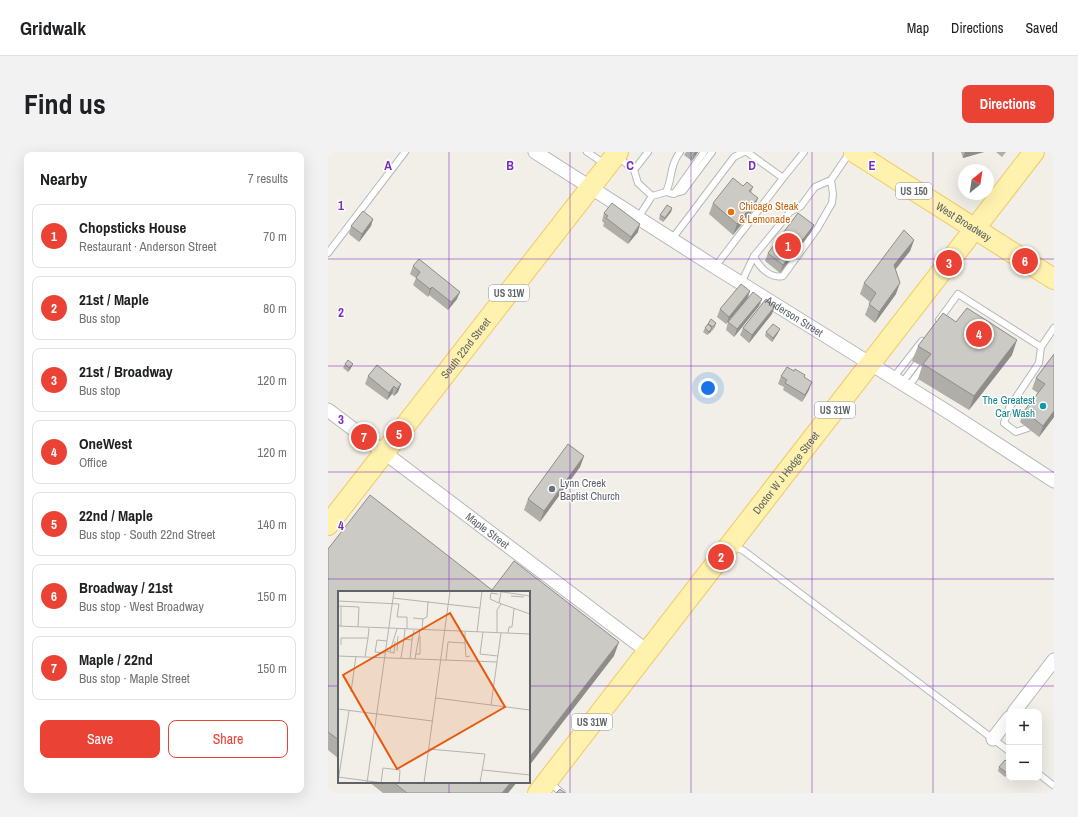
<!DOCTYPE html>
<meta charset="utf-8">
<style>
body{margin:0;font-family:"Archivo Narrow",sans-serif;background:#f2f2f2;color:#202124}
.controls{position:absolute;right:12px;bottom:12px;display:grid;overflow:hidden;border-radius:8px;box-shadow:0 4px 16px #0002}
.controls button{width:36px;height:36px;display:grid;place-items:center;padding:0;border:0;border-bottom:1px solid #e0e0e0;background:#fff;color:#202124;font:20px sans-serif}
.compass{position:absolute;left:630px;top:12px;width:36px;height:36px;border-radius:50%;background:#fff;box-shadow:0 4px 16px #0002;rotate:30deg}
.you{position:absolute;left:380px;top:236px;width:14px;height:14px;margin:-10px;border:3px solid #fff;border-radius:50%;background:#1a73e8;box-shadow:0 0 0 6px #1a73e833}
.badge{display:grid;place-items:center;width:26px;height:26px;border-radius:50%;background:#ea4335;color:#fff;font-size:13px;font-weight:700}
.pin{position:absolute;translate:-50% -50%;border:2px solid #fff;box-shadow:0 1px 4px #0006}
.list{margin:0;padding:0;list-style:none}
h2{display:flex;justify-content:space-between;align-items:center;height:52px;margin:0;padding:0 16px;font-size:17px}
h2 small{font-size:13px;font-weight:400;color:#757577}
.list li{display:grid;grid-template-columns:26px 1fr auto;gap:12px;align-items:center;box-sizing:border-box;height:64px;margin:0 8px 8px;padding:0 8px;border:1px solid #e0e0e0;border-radius:8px}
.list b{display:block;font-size:15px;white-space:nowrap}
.list p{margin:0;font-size:13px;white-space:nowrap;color:#757577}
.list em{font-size:13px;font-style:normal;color:#757577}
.actions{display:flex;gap:8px;padding:12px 16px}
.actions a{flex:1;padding:9px 0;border:1px solid #ea4335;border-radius:8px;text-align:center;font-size:14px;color:#ea4335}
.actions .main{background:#ea4335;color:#fff}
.map{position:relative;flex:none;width:726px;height:641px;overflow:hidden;border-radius:8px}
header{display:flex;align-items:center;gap:24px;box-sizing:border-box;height:56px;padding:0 20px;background:#fff;border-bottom:1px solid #e0e0e0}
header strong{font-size:19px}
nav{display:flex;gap:22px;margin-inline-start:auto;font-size:14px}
.intro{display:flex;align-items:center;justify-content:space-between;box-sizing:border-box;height:96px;padding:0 24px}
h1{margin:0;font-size:28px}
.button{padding:10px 18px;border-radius:8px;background:#ea4335;color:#fff;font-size:14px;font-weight:700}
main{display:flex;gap:24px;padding:0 24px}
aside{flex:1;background:#fff;border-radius:8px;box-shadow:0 4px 16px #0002}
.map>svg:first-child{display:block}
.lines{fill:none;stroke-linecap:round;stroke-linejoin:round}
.service-casing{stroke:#b5b8bc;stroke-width:8}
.minor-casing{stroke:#b5b8bc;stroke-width:15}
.primary-casing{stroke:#f2c960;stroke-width:22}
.path{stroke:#9cc7a9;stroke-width:2.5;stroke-dasharray:4 2;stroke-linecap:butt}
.service{stroke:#fff;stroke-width:6}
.minor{stroke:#fff;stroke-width:13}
.primary{stroke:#fff2af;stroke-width:20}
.wall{fill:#afaea9}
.shaded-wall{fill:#8f8d8a}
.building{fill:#cccac5;stroke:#8f8d8a}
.grid{fill:none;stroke:#7b2cbf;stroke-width:1;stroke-opacity:0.55}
.food-dot{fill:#e8710a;stroke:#fff;stroke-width:1.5}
.culture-dot{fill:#0f9aa8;stroke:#fff;stroke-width:1.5}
.worship-dot{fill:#6b7280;stroke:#fff;stroke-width:1.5}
.labels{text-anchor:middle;stroke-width:3;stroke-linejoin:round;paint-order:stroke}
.shield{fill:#fff;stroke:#8f9295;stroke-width:1}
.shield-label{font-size:10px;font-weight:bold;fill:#5f6368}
.food-label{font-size:11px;fill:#c56008;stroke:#fff;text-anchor:start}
.street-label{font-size:11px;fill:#5f6368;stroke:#fff}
.culture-label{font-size:11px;fill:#0d838f;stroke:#fff;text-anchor:end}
.worship-label{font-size:11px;fill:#5b616d;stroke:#fff;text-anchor:start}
.inset-road{fill:none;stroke:#b3b3b1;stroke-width:1}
.view{fill:#e8590c;fill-opacity:0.15;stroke:#e8590c;stroke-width:2}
.inset-edge{fill:none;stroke:#5f6368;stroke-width:2}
.grid-label{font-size:13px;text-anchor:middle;font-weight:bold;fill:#7b2cbf;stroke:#fff;stroke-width:3;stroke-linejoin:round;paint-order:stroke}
</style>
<header>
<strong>Gridwalk</strong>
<nav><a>Map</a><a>Directions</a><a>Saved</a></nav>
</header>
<div class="intro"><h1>Find us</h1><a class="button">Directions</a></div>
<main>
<aside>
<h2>Nearby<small>7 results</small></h2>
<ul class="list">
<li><span class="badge">1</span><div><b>Chopsticks House</b><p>Restaurant · Anderson Street</p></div><em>70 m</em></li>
<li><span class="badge">2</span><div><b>21st / Maple</b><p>Bus stop</p></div><em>80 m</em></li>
<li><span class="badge">3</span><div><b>21st / Broadway</b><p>Bus stop</p></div><em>120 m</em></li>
<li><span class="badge">4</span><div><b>OneWest</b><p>Office</p></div><em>120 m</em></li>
<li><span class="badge">5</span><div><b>22nd / Maple</b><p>Bus stop · South 22nd Street</p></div><em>140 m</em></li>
<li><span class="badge">6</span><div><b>Broadway / 21st</b><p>Bus stop · West Broadway</p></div><em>150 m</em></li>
<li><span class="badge">7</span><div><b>Maple / 22nd</b><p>Bus stop · Maple Street</p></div><em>150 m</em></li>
</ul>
<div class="actions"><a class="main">Save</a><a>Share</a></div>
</aside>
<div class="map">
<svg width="726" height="641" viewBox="0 0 726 641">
<rect width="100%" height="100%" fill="#f1efe8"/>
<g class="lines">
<defs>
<path id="service" d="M259,0L277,12
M419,0L455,26L476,0
M289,4L306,18L310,31L324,44L338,40C345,25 341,15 352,0
M306,18L320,0
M338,40L346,42L376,0
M347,41L355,39L384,0
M310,66L324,44
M344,87L406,5L416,0
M0,101L77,0
M426,104C431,115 442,127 455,124L489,77L504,51L505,42L503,28
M387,115L455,26
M413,131L426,104L462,60L473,54L487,35L503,28L522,0
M611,168L630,142L713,195L726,176
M565,226L594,189
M574,231L589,211
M580,235L595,215
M700,276L688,280L676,271L681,256L711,211L713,195
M404,393L416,399L681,599
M711,622L726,634
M222,631L234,641"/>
<g id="minor">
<path id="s1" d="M207,0L387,115L620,260L726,329"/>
<path id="s2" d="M0,258L319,499"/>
<path d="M686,560L726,508"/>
<path d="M665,587L681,566"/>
</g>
<g id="primary">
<path id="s3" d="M526,0L726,127"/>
<path id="s4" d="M0,373L290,0"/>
<path id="s5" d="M210,641L706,0"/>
</g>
</defs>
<use href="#service" class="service-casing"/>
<use href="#minor" class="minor-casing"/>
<use href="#primary" class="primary-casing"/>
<path class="path" d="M644,47L648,42"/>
<use href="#service" class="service"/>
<use href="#minor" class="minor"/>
<use href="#primary" class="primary"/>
</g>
<path class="wall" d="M358,0H370L364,9L356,3Z
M633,0H656L635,6Z
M668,0H678L674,5Z
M425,35L423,41L426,57L405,83L381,62L385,51Z
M344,56L343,60L335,70L331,67L332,63Z
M276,61L310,80L300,92L275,74L276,71L274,69Z
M45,67L43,74L31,90L21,82L23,74Z
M483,80L452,121L437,109L440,101Z
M586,88L582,99L568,117V142L547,171L537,163L542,150L532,142L536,131Z
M85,114L129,147L120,158L101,143L100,145L85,133L88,126L82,122Z
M422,139L419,147L398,172L389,165L392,157Z
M431,154L406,185L398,178L400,170Z
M444,162L421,191L412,183L415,176Z
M628,170L684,203L641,258L590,227L594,214L584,209L590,194Z
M388,171L387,175L384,179L383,178L379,183L375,180L377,176L380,172Z
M438,180L450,181L444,190L437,184Z
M726,202V265L711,285L692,270L696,259L710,241L704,237L708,226Z
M17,212L23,216L20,220L15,216Z
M466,219L477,223L476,225L481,238L474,250L455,238L456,235L450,232L453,224Z
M40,224L73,232L70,240L66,244L64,242L59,248L37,232Z
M256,304L252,315L212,370L196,358L200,347Z
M0,397L164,438L286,504L11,440V607L0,598Z
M671,615L681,620L677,625L670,619Z
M41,630H189L180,641H55Z"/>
<path class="shaded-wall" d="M367,0H370L364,9L366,1Z
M637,0H656L635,6Z
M430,46L426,57L405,83L409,72Z
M344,56L343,60L335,70L337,66Z
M45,67L43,74L31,90L34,82Z
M312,72L310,80L300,92L303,85Z
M486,73L483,80L452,121L455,113Z
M586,88L582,99L562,124L566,113Z
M572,131L568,142L547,171L551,160Z
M104,135L101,143L100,145L102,137Z
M422,139L419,147L398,172L401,165Z
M132,140L129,147L120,158L123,150Z
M434,147L431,154L406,185L409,177Z
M447,154L444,162L421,191L424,183Z
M384,176L383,180L379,183L381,180Z
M452,177L450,181L444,190L445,186Z
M689,188L684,203L641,258L646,244Z
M25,212L23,216L20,220L21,216Z
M484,230L481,238L474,250L477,243Z
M73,232L70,240L66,244L69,237Z
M66,234L64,242L59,248L61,241Z
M726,259V265L711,285L715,274Z
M256,304L252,315L212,370L216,359Z
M291,490L286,504L201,614V606Z
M681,618V620L677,625L679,621Z
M183,630H189L180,641H174Z"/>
<path class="building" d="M405,26L415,34L419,30L425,35L421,39L430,46L409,72L385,51Z
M284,51L312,72L303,85L278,66L280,64L276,61Z
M339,53L344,56L337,66L332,63Z
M35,59L45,67L34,82L23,74Z
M470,61L486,73L455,113L440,101Z
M576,78L586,88L566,113L572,131L551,160L541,152L548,141L536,131Z
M91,107L132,140L123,150L104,135L102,137L88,126L92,120L85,114Z
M413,132L422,139L401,165L392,157Z
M425,140L434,147L409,177L400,170Z
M438,147L447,154L424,183L415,176Z
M639,156L689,188L646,244L595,212L603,202L590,194L615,161L628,170Z
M383,167L388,171L385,175L380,172Z
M380,172L384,176L381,180L377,176Z
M445,172L452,177L445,186L438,180Z
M726,202V259L715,274L696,259L717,232L708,226Z
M20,208L25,212L21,216L17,212Z
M49,213L73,232L69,237L66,234L61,241L40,224Z
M459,215L466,219L467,217L477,223L476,225L484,230L477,243L457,231L459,228L453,224Z
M240,292L256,304L216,359L200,347Z
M42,343L164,438L186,409L291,490L201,606V440H11V588L0,580V397Z
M677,608L681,611V618L679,621L671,615Z
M65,630H183L174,641H79Z
M232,637L237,641H228Z"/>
<path class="grid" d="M121,0V440M242,0V641M363,0V641M484,0V641M605,0V641M0,107H726M0,214H726M0,320H726M0,427H726M0,534H11M201,534H726M121,630V641"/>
<circle class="food-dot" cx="403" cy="60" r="4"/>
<circle class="culture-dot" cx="715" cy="254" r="4"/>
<circle class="worship-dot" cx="224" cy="337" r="4"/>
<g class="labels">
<g class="shield">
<rect x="568" y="31" width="36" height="16" rx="3"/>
<rect x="161" y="133" width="40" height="16" rx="3"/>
<rect x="487" y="250" width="40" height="16" rx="3"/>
<rect x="244" y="562" width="40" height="16" rx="3"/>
</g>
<g class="shield-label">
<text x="586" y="43">US 150</text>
<text x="181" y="145">US 31W</text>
<text x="507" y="262">US 31W</text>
<text x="264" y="574">US 31W</text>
</g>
<g class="food-label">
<text x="411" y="58">Chicago Steak<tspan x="411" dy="13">&amp; Lemonade</tspan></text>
</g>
<g class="street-label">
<text dy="4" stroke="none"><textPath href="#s3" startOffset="130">West Broadway</textPath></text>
<text dy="4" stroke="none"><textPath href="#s1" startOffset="307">Anderson Street</textPath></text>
<text dy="4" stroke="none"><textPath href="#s4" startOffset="224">South 22nd Street</textPath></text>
<text dy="4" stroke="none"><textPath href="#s5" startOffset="405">Doctor W J Hodge Street</textPath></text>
<text dy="4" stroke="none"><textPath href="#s2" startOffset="200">Maple Street</textPath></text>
</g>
<g class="culture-label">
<text x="707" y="252">The Greatest<tspan x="707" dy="13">Car Wash</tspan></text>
</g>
<g class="worship-label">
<text x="232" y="335">Lynn Creek<tspan x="232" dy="13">Baptist Church</tspan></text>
</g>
</g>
<g transform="translate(10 439)">
<rect width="192" height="192" fill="#f1efe8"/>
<path class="inset-road" d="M158,0L192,5M163,1L161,12L192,23M160,3L153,2L152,8L161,12M173,5L186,6M55,7L142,17M0,10L61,13L59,26H69V38M0,15L21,16L20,36M3,15V35M75,27L85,28L84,38M85,28L89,26L90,10M0,35L51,37M51,37L192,43M67,38L66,48L74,49L76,39M139,41L144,0M145,41L142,63L160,65M159,42V19L163,13M170,42L171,36H174L176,18M127,52L128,66L132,65M3,54V47H30L31,37M48,60L56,62L57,50M52,60L59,38M59,60L60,45M47,62L37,61L39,49L49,50M77,63H82V45M0,65L159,71M27,66L30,47M63,67L66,48M72,68L74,49M77,68L82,39M108,69L110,51L127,52V41M13,101L18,65M98,107L192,119M153,114L163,42M0,118L94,130M91,158L147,163L142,192M145,179L192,184M0,186L45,192M0,191L11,120M29,192L56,0M43,192L45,177L62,179L61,192M86,192L112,0"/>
<path class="view" d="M112,22L167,116L59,178L5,84Z"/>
<rect width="192" height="192" class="inset-edge"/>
</g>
<g class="grid-label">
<text x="60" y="18">A</text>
<text x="182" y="18">B</text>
<text x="302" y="18">C</text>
<text x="424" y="18">D</text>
<text x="544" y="18">E</text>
<text x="13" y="58">1</text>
<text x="13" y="165">2</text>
<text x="13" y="272">3</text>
<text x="13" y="378">4</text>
</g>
</svg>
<div class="controls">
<button>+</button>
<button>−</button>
</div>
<svg class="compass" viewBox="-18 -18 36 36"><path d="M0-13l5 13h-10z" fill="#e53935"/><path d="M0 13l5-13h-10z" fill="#757577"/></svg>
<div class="you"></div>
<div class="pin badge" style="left:460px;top:94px">1</div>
<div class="pin badge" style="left:393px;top:405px">2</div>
<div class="pin badge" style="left:621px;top:111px">3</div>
<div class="pin badge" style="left:651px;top:182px">4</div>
<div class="pin badge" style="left:71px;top:282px">5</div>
<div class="pin badge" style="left:697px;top:109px">6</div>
<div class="pin badge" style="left:36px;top:285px">7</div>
</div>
</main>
